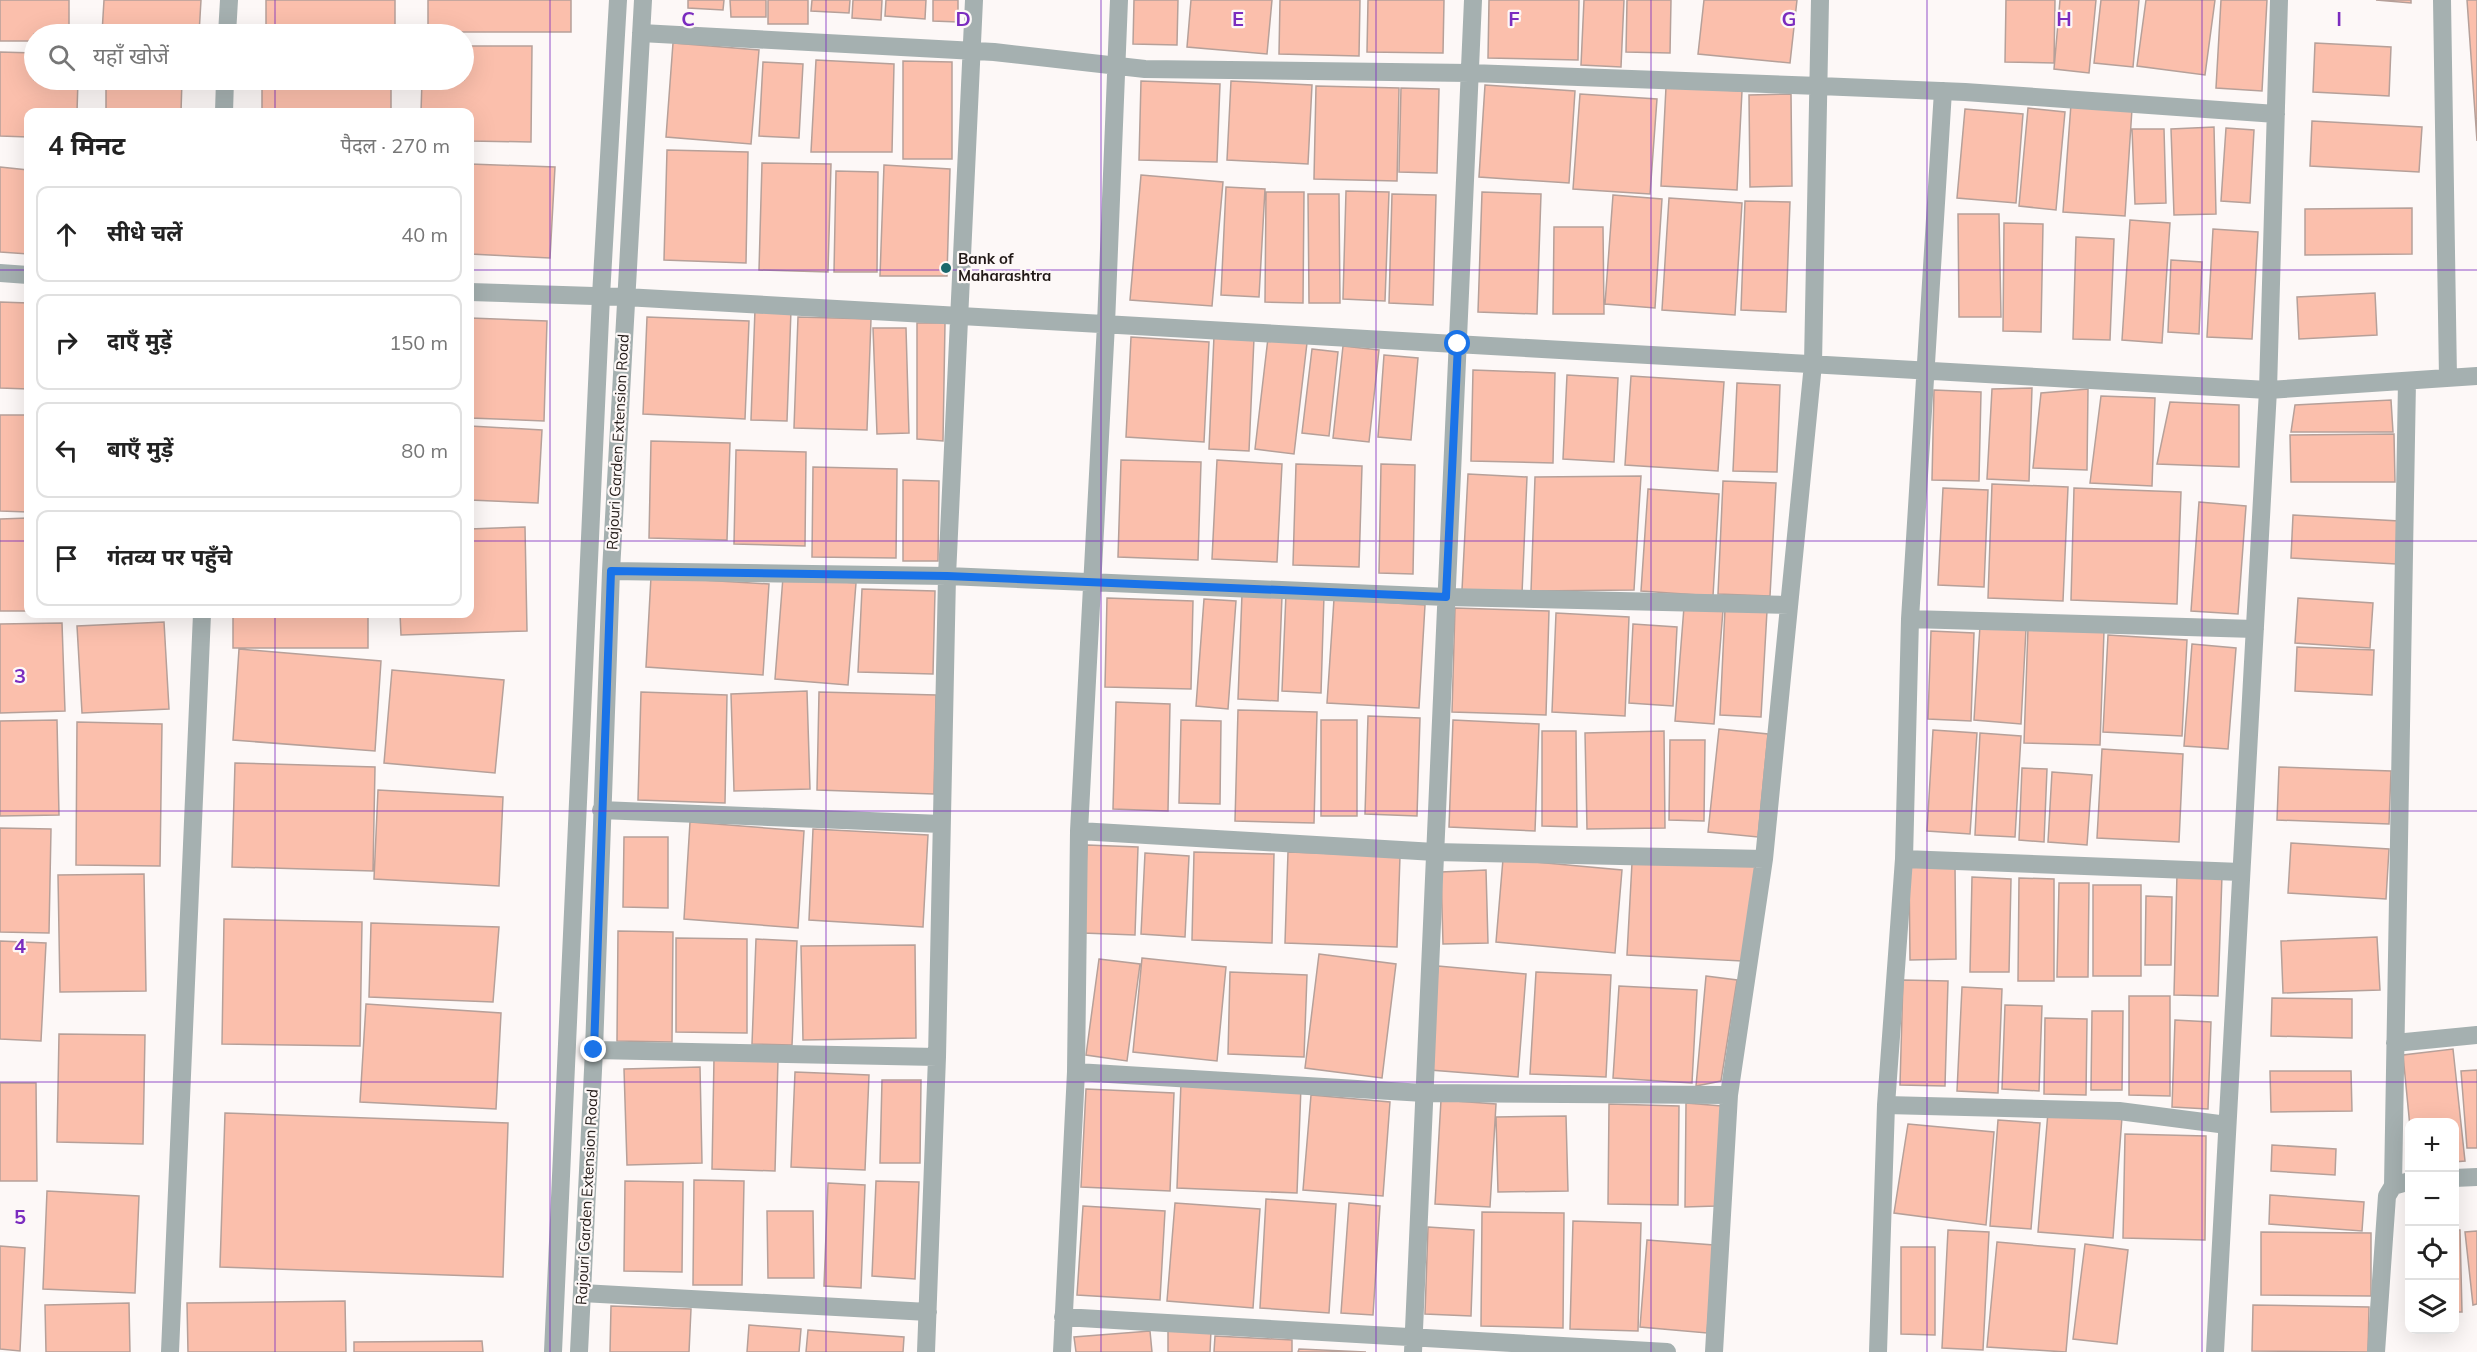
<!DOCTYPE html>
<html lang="hi">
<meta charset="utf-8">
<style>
body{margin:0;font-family:Mulish,"Noto Sans Devanagari",sans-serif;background:#f6f6f6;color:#222}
.controls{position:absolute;right:18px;bottom:18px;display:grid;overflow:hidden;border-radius:12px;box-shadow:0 6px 24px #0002}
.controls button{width:54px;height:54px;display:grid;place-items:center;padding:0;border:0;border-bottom:2px solid #e0e0e0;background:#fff;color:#222;font:30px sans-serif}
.stop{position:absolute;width:18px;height:18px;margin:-14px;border:4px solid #1a73e8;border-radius:50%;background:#fff}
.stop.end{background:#1a73e8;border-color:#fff;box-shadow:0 2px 6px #0008}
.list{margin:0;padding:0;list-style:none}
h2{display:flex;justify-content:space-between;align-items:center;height:78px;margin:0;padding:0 24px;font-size:26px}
h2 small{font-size:20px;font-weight:400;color:#767676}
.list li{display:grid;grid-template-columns:39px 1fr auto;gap:18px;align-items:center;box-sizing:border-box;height:96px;margin:0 12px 12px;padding:0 12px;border:2px solid #e0e0e0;border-radius:12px}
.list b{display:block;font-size:22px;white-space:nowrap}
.list em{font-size:20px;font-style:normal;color:#767676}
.icon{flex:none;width:33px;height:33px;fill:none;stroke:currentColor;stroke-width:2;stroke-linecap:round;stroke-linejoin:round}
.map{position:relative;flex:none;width:2477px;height:1352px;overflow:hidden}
.search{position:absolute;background:#fff;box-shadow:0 6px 24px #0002;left:24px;top:24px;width:450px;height:66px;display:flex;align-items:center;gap:15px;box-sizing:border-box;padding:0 21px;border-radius:33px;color:#767676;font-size:22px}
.panel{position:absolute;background:#fff;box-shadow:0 6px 24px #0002;left:24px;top:108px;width:450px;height:510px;border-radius:12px}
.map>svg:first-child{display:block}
.building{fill:#fbbfac;stroke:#b6a099;stroke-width:1.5}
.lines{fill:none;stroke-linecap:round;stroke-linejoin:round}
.street{stroke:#a5b0b0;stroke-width:18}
.route{stroke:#1a73e8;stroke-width:8}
.grid{fill:none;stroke:#7b2cbf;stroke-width:1.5;stroke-opacity:0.55}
.poi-dot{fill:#1b686c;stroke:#fdf8f7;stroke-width:2}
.labels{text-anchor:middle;stroke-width:4.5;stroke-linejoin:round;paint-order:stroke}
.poi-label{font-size:15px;font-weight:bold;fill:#211916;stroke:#fdf8f7;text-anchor:start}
.street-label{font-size:15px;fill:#211916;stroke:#fdf8f7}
.grid-label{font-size:20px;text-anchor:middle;font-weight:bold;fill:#7b2cbf;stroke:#fdf8f7;stroke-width:4.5;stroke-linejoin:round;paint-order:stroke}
</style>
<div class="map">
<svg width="2477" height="1352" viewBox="0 0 2477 1352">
<rect width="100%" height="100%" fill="#fdf8f7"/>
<path class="building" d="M0,0H69V34H34V41H0Z
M104,0H201L199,34L102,33Z
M266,0H395V26H266Z
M428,0H571V32H428Z
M688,0H724L723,10L688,8Z
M730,0H766V17H731Z
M768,0H808V24H768Z
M812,0H850L849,13L811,11Z
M853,0H882L881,20L852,18Z
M886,0H926L925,19L885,16Z
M933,0H958V22L933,21Z
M1134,0H1178L1177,45L1133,44Z
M1191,0H1272L1267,54L1187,47Z
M1280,0H1360L1359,56L1279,54Z
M1368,0H1444L1443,53L1367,52Z
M1489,0H1579L1578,60L1488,58Z
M1584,0H1624L1621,67L1581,65Z
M1627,0H1671L1670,53L1626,52Z
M1704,0H1797L1790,63L1698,54Z
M2006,0H2055L2054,63L2005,62Z
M2060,0H2096L2089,73L2054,69Z
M2101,0H2139L2133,67L2094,63Z
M2146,0H2215L2205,75L2137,66Z
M2221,0H2267L2262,91L2216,88Z
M2376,0H2411V3Z
M2467,0H2477V141Z
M673,43L759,50L751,144L666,137Z
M2315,43L2391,47L2389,96L2313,92Z
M464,46H532L531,142L470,141V112H421L422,80H464Z
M0,52L34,53V80H78L77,112H28V137L0,136Z
M816,60L894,64L892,152H811Z
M903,61L952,62V159H903Z
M763,62L803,64L799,138L759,136Z
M106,80H182L181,112H106Z
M262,80H391V112H262Z
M1141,81L1220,84L1217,162L1139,160Z
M1231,81L1312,85L1308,164L1227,160Z
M1485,85L1575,91L1569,183L1479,177Z
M1316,86L1399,88L1397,181L1314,179Z
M1666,87L1742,91L1737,190L1661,186Z
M1401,88L1439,89L1437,173L1399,172Z
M1580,94L1657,99L1650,194L1573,189Z
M1791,94L1792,186L1750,187L1749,95Z
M2071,104L2132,109L2125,216L2063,212Z
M2028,108L2065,112L2056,210L2019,206Z
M1965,109L2023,114L2016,203L1957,198Z
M2312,121L2422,127L2419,172L2310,166Z
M2214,127L2216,214L2174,215L2171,129Z
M2226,128L2254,130L2250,203L2221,201Z
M2132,129H2164L2166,203L2135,204Z
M667,150L748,152L746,263L664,260Z
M762,163L831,164L828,272L759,270Z
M470,164L555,167L550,258L470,254Z
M884,165L950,169L947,276H880Z
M0,167L28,170V254L0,252Z
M836,171L878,172L877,272H834Z
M1141,175L1223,182L1212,306L1130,300Z
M1226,187L1265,189L1259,297L1221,295Z
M1346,191L1389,192L1385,301L1343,299Z
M1266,192H1304L1303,303L1265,302Z
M1482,192L1541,194L1537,314L1478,312Z
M1308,194H1339L1340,303H1309Z
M1392,194L1436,195L1433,305L1389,303Z
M1613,195L1662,199L1655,308L1605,304Z
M1669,198L1742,203L1735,315L1662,310Z
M1745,201L1790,202L1786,312L1741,310Z
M2412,208V254L2305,255V209Z
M1958,214H1999L2001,317H1959Z
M2130,220L2170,223L2162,343L2122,340Z
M2004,223L2043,224L2041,332L2003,331Z
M1554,227H1603L1604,314H1553Z
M2213,229L2258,232L2252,339L2207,337Z
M2076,237L2114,239L2110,340L2073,339Z
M2171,260L2202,262L2199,334L2168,332Z
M2375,293L2377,335L2299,339L2297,297Z
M0,302L28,303V389L0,388Z
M755,309L791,310L787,421L751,420Z
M647,317L749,321L745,419L643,414Z
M798,317L871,319L867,430L794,428Z
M470,318L547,321L544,421L470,418Z
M917,323H945L943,441L917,439Z
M873,328H906L909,433L877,434Z
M1214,336L1254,338L1249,451L1209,449Z
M1131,337L1209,342L1204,442L1126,437Z
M1268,338L1307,343L1294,454L1255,449Z
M1343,346L1379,350L1369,442L1333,438Z
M1312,349L1338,352L1329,436L1302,433Z
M1384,355L1418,358L1411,440L1378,437Z
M1473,370L1555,373L1553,463L1471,461Z
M1567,375L1618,378L1614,462L1563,459Z
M1631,376L1724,382L1718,471L1625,465Z
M1737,383L1780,385L1777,472L1733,471Z
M2032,388L2029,481L1987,479L1992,389Z
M2088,389L2087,470L2033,468L2041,393Z
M1934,390L1981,392L1979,481L1932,480Z
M2101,396L2155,398L2152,486L2090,483Z
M2391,400L2393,432H2291L2295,405Z
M2170,402L2239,405V467L2157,464Z
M0,415H28V512L0,511Z
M470,426L542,430L538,503L470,500Z
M2394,434L2395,482H2291L2290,435Z
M651,441L730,443L727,540L649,538Z
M736,450L806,452L805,546L734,544Z
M1121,460L1201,462L1198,560L1118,557Z
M1217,460L1282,464L1277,562L1212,559Z
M1296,464L1362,466L1359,567L1293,565Z
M1381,464L1415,465L1413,574L1379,573Z
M813,467L897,469L896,558L812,557Z
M1468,474L1527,477L1522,594L1462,590Z
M1641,476L1634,590L1531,591L1535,477Z
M903,480L939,481L938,561H903Z
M1723,481L1776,483L1770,596L1718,594Z
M1992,484L2068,487L2063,601L1988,598Z
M1943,488L1988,490L1984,587L1938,585Z
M2074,488L2181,492L2177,604L2071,600Z
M1648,489L1719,494L1713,596L1641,591Z
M2199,502L2246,506L2238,614L2191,611Z
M2293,515L2399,521L2396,564L2291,558Z
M28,518V611H0V519Z
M525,527L527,631L401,635L400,614H470V529Z
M651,577L769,584L763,675L646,667Z
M783,577L856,583L848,685L775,679Z
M862,589L935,591L933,674L858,672Z
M1286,593L1324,595L1321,693L1282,691Z
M1242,594L1282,596L1278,701L1238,699Z
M1107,598L1193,601L1191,689L1105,687Z
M2298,598L2373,603L2370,648L2295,643Z
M1204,599L1236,601L1228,709L1196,706Z
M1334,599L1425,605L1419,708L1327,703Z
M1684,607L1723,610L1714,724L1675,721Z
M1455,608L1549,611L1546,715L1452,712Z
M1725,609L1767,611L1761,717L1720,715Z
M1556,613L1629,617L1625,716L1552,712Z
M76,614H129L76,615Z
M233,614H368V648H233Z
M164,622L169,709L82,713L77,626Z
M62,623L65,711L0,713V624Z
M1633,624L1677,627L1673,706L1629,703Z
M1980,626L2026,629L2021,724L1974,720Z
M2028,628L2104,631L2100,745L2024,743Z
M1931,631L1974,633L1971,721L1928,719Z
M2108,635L2187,640L2182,736L2103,732Z
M2192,644L2236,648L2228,749L2184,746Z
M2297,647L2374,650L2372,695L2295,691Z
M239,649L381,661L375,751L233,740Z
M392,670L504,680L495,773L384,763Z
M807,691L810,789L734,791L731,694Z
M641,692L727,695L725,803L638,800Z
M819,692L936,695L934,794L817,790Z
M1116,702L1170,704L1168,811L1113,809Z
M1238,710L1317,712L1314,823L1235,821Z
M1368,716L1420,718L1417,816L1365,814Z
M57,720L59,815L0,816V721Z
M1181,720L1221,721L1220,804L1179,803Z
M1321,720H1357V816H1321Z
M1453,720L1539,724L1535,831L1449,827Z
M77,722L162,724L160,866L76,865Z
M1719,729L1768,734L1758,837L1708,832Z
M1933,730L1977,733L1970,834L1927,831Z
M1542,731H1576L1577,827L1542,826Z
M1664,731L1665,828L1587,829L1585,733Z
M1980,733L2021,736L2015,837L1975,835Z
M1670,740H1705L1704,821L1669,820Z
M2102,749L2183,754L2179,842L2097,838Z
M235,763L375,767L373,871L232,867Z
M2279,767L2391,771L2389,824L2277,820Z
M2022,768L2047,769L2044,842L2019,840Z
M2052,772L2092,775L2087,845L2048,842Z
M378,790L503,797L499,886L374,879Z
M690,822L804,831L798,928L684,919Z
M0,828L51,829L49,933L0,932Z
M813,829L928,835L923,927L809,920Z
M624,837H668V908L623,907Z
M2291,843L2389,849L2386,899L2288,893Z
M1087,845L1138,847L1135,935L1083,933Z
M1194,852L1274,854L1272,943L1192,940Z
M1288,852L1400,856L1397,947L1285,943Z
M1145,853L1189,856L1185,937L1141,934Z
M1503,859L1622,870L1615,953L1496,942Z
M1632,863H1756L1742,961L1627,955Z
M1909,867H1955L1956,959L1910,960Z
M1486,870L1488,943L1443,944L1441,872Z
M2177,873L2222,875L2218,996L2174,995Z
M144,874L146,991L60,992L58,875Z
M1972,877L2011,879L2009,972H1970Z
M2019,878L2054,879V981H2018Z
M2059,883H2089L2088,977H2057Z
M2093,885H2141V976H2093Z
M2146,896L2172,897L2171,965H2145Z
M224,919L362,922L360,1046L222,1044Z
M371,923L499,927L493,1002L369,997Z
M618,931L673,932L672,1042L617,1041Z
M2377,937L2380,990L2283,993L2281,941Z
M676,938L747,939V1033L676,1032Z
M756,939L797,941L792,1045L752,1044Z
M0,941L46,943L41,1041L0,1039Z
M915,945L916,1038L803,1040L801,946Z
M1319,954L1396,964L1382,1078L1305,1068Z
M1142,958L1226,967L1217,1061L1133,1052Z
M1099,959L1140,964L1127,1061L1086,1055Z
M1438,966L1526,974L1518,1077L1430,1070Z
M1230,972L1307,975L1304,1057L1228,1054Z
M1536,972L1611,975L1606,1077L1530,1074Z
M1706,976L1737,980L1721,1081L1696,1086Z
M1903,980L1948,981L1945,1086L1900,1085Z
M1619,986L1697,990L1692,1083L1613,1078Z
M1962,987L2002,989L1998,1093L1957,1091Z
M2129,996H2170V1096L2129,1095Z
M2272,998L2352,999V1038L2271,1036Z
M366,1004L501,1013L496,1109L360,1102Z
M2005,1005L2042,1006L2039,1091L2002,1089Z
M2092,1011H2123L2122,1090H2091Z
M2045,1018L2087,1019L2086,1095L2044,1094Z
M2175,1020L2211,1022L2208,1109L2172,1107Z
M59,1034L145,1035L143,1144L57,1142Z
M2453,1049L2465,1161L2454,1162V1122H2410V1127L2403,1055Z
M714,1058L778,1059L775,1171L712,1169Z
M700,1067L702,1163L627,1165L624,1069Z
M2477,1070V1148H2467L2461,1071Z
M2270,1071H2351L2352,1111L2271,1112Z
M795,1072L869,1075L865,1170L791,1167Z
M882,1080H921L920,1163H880Z
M1181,1082L1301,1086L1297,1193L1177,1188Z
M0,1083H36L37,1181H0Z
M1086,1089L1174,1093L1170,1191L1081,1187Z
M1311,1095L1390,1102L1383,1196L1303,1190Z
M1441,1100L1496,1104L1490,1207L1435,1204Z
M1686,1103L1722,1106L1716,1206L1685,1207Z
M1609,1104L1679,1106L1678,1205L1608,1204Z
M2048,1112L2122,1117L2113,1238L2038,1232Z
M225,1113L508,1123L503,1277L220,1267Z
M1566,1116L1568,1191L1498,1192L1496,1117Z
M1998,1120L2040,1123L2031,1229L1990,1226Z
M1908,1124L1994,1132L1986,1225L1894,1213Z
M2125,1134L2206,1136L2205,1240L2123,1238Z
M2272,1145L2336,1149L2335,1175L2271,1171Z
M694,1180L744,1181L742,1285H693Z
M625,1181L683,1182L682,1272L624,1271Z
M876,1181L919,1182L915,1279L872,1276Z
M828,1183L865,1185L861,1288L824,1286Z
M47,1191L139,1196L135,1293L43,1289Z
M2270,1195L2364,1202L2362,1231L2269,1224Z
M1266,1199L1336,1204L1329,1313L1260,1308Z
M1175,1203L1260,1209L1253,1308L1167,1301Z
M1349,1203L1380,1206L1373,1315L1341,1313Z
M1083,1206L1165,1211L1160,1300L1077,1295Z
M767,1211H813L814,1278H768Z
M1482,1212L1564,1213L1563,1328L1481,1326Z
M1573,1221L1641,1223L1638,1331L1570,1329Z
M1428,1227L1474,1230L1471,1316L1425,1314Z
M1948,1230L1989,1232L1983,1350L1942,1348Z
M2454,1230H2460L2462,1312H2454Z
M2477,1231V1304L2473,1305L2465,1232Z
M2261,1232L2371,1233V1296L2261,1295Z
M1647,1240L1714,1245L1707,1333L1640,1327Z
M1997,1242L2075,1249L2066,1352L1987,1347Z
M2085,1244L2128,1250L2117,1344L2073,1339Z
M0,1246L25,1248L20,1351L0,1349Z
M1901,1247H1935V1335L1901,1334Z
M345,1301L346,1352H188L187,1303Z
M129,1303L130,1352H46L45,1305Z
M2253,1305L2369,1307L2368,1352L2252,1351Z
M611,1306L691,1309L689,1352H610Z
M749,1325L801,1329L799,1352H747Z
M1168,1329L1211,1330L1210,1352H1168Z
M808,1330L904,1337L903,1352H806Z
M1150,1331L1152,1352H1076L1074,1337Z
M1215,1336L1292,1340V1352H1214Z
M482,1341L483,1352H354V1342Z
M1299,1349L1366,1352H1298Z"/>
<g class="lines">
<path class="street" d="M2442,0L2448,378
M641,33L994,52L1145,69L1470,73L1819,86L1965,92L2276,114
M227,34L229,0
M224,112L225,80
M0,273L28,275
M470,292L625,297L2268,390L2477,376
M611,571L947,576L1446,597L1789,605
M1910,619L2255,629
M601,810L941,824
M1079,831L1435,852L1764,859
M1904,859L2241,872
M2395,1043L2477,1035
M594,1050L937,1057
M1076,1072L1424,1093L1729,1095
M1886,1105L2119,1111L2227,1125
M2454,1178L2477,1177
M2393,1186L2407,381
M582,1293L928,1312
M1063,1317L1667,1352
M170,1352L202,614
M553,1352L601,296L618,0
M579,1352L594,1050L611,571L643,0
M926,1352L937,1057L947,576L974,0
M1062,1352L1076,1072L1079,831L1106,324L1119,0
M1413,1352L1473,0
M1714,1352L1729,1095L1764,859L1813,364L1820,0
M1878,1352L1886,1105L1904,859L1910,619L1943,91
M2215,1352L2268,390L2279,0
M2376,1352L2387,1196L2393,1186L2410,1181"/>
</g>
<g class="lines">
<path class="route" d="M594,1050L611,571L947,576L1446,597L1458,344"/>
</g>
<path class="grid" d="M275,0V34M550,0V1352M826,0V1352M1101,0V1352M1376,0V1352M1651,0V1352M1927,0V1352M2202,0V1352M275,80V112M0,270H28M470,270H2477M0,541H28M470,541H2477M275,614V1352M0,811H2477M0,1082H2477"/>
<circle class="poi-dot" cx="946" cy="268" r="6"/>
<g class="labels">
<g class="poi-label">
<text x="958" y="264">Bank of<tspan x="958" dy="17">Maharashtra</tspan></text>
</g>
<g class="street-label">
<text transform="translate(618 442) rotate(-87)" y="5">Rajouri Garden Extension Road</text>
<text transform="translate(587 1197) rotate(-87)" y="5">Rajouri Garden Extension Road</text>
</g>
</g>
<g class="grid-label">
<text x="688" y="26">C</text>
<text x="963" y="26">D</text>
<text x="1238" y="26">E</text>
<text x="1514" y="26">F</text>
<text x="1789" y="26">G</text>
<text x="2064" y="26">H</text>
<text x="2339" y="26">I</text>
<text x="20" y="683">3</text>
<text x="20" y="953">4</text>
<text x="20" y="1224">5</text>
</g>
</svg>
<div class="controls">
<button>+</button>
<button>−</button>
<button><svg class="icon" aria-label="locate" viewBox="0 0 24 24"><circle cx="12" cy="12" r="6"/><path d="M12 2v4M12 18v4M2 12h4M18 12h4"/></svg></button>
<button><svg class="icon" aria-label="layers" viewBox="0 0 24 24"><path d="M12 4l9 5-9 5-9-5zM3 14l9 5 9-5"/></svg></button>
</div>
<div class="stop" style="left:1458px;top:344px"></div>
<div class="stop end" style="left:594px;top:1050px"></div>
<div class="search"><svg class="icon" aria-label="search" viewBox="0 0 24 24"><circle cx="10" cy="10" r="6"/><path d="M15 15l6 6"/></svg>यहाँ खोजें</div>
<section class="panel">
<h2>4 मिनट<small>पैदल · 270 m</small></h2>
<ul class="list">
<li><svg class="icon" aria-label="ahead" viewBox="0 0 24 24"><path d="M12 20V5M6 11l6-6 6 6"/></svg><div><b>सीधे चलें</b></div><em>40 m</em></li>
<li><svg class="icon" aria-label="right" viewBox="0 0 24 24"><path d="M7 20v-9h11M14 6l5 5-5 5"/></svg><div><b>दाएँ मुड़ें</b></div><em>150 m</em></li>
<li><svg class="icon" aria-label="left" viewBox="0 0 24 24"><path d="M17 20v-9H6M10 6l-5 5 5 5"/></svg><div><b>बाएँ मुड़ें</b></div><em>80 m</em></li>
<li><svg class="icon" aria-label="arrive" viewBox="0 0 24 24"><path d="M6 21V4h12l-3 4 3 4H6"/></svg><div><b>गंतव्य पर पहुँचे</b></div></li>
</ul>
</section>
</div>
